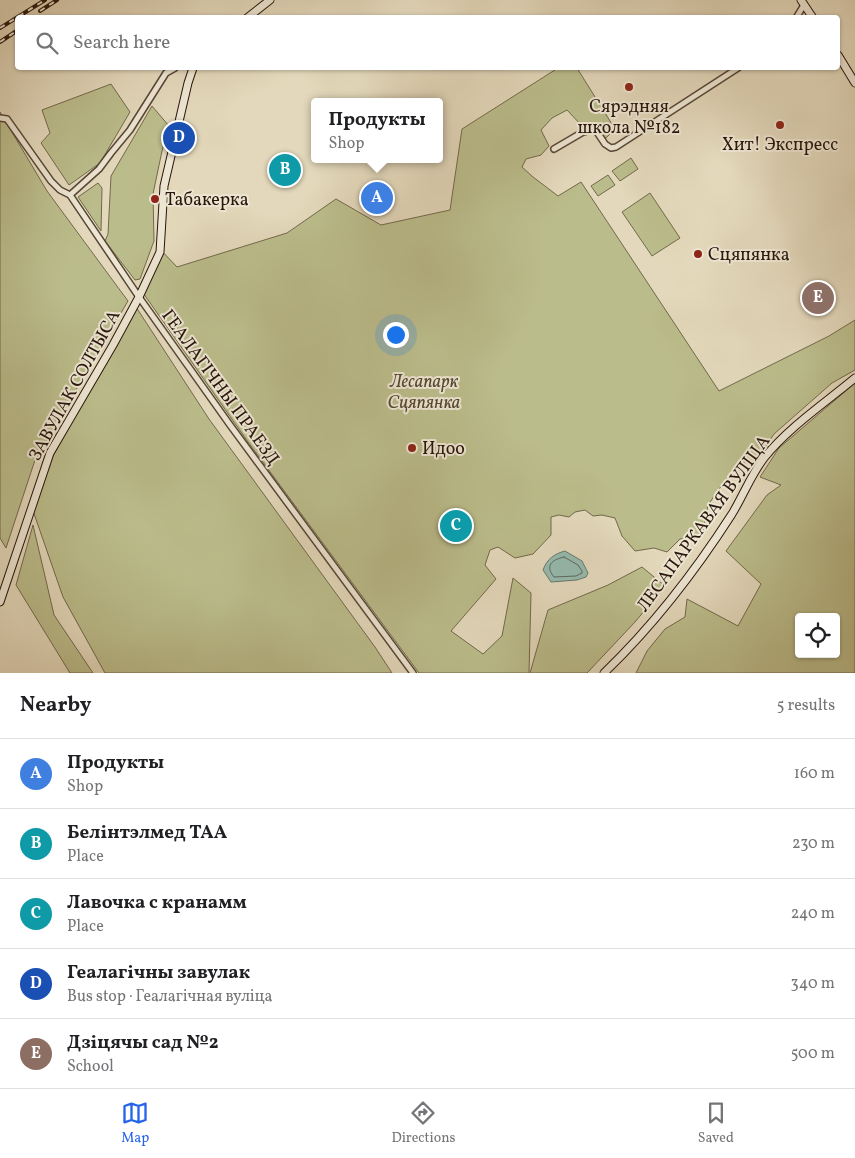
<!DOCTYPE html>
<meta charset="utf-8">
<style>
body{margin:0;font-family:Vollkorn,serif;background:#f2f2f2;color:#202124}
.controls{position:absolute;right:15px;bottom:15px;display:grid;overflow:hidden;border-radius:5px;box-shadow:0 1px 4px #0004}
.controls button{width:45px;height:45px;display:grid;place-items:center;padding:0;border:0;border-bottom:1px solid #e0e0e0;background:#fff;color:#202124;font:25px sans-serif}
.you{position:absolute;left:395px;top:334px;width:18px;height:18px;margin:-12px;border:4px solid #fff;border-radius:50%;background:#1a73e8;box-shadow:0 0 0 8px #1a73e833}
.badge{display:grid;place-items:center;width:32px;height:32px;border-radius:50%;background:#2563eb;color:#fff;font-size:16px;font-weight:700}
.pin{position:absolute;translate:-50% -50%;border:2px solid #fff;box-shadow:0 1px 5px #0006}
.popup{position:absolute;left:311px;top:98px;width:132px;height:65px;box-sizing:border-box;display:grid;place-content:center;border-radius:5px;background:#fff;filter:drop-shadow(0 1px 4px #0005);font-size:16px;white-space:nowrap;color:#757577}
.popup b{font-size:19px;color:#202124}
.popup::after{content:'';position:absolute;left:50%;top:100%;margin-left:-10px;border:10px solid transparent;border-top-color:#fff}
.list{margin:0;padding:0;list-style:none}
h2{display:flex;justify-content:space-between;align-items:center;height:65px;margin:0;padding:0 20px;font-size:21px}
h2 small{font-size:16px;font-weight:400;color:#757577}
.list li{display:grid;grid-template-columns:32px 1fr auto;gap:15px;align-items:center;box-sizing:border-box;height:70px;padding:0 20px;border-top:1px solid #e0e0e0}
.list b{display:block;font-size:19px;white-space:nowrap}
.list p{margin:0;font-size:16px;white-space:nowrap;color:#757577}
.list em{font-size:16px;font-style:normal;color:#757577}
.icon{flex:none;width:28px;height:28px;fill:none;stroke:currentColor;stroke-width:2;stroke-linecap:round;stroke-linejoin:round}
.map{position:relative;flex:none;width:855px;height:673px;overflow:hidden}
.search{position:absolute;background:#fff;box-shadow:0 1px 4px #0004;left:15px;right:15px;top:15px;height:55px;display:flex;align-items:center;gap:12px;box-sizing:border-box;padding:0 18px;border-radius:5px;color:#757577;font-size:19px}
.sheet{height:415px;background:#fff}
nav{display:flex;justify-content:space-around;align-items:center;box-sizing:border-box;height:70px;border-top:1px solid #e0e0e0;background:#fff;font-size:14px;color:#757577}
nav a{display:grid;justify-items:center;gap:2px}
nav .on{color:#2563eb}
.map>svg:first-child{display:block}
.green{fill:#bbbc8b;stroke:#72684b;fill-rule:evenodd}
.water{fill:#95baae;stroke:#69786d}
.lines{fill:none;stroke-linecap:round;stroke-linejoin:round}
.shore{stroke:#5e685c;stroke-width:1}
.street-casing{stroke:#574637;stroke-width:8}
.secondary-casing{stroke:#28150b;stroke-width:9}
.street{stroke:#ede6d3;stroke-width:5}
.secondary{stroke:#ede6d3;stroke-width:7}
.rail-casing{stroke:#28150b;stroke-width:4}
.rail{stroke:#ede6d3;stroke-width:2;stroke-dasharray:5.5;stroke-linecap:butt}
.poi-dot{fill:#8f2418;stroke:#ede6d3;stroke-width:2}
.labels{text-anchor:middle;stroke-width:4;stroke-linejoin:round;paint-order:stroke}
.poi-label{font-size:18px;fill:#28150b;stroke:#ede6d3;text-anchor:start}
.park-label{font-size:18px;font-style:italic;fill:#544731;stroke:#ede6d3}
.street-label{font-size:18px;fill:#28150b;stroke:#ede6d3}
</style>
<div class="map">
<svg width="855" height="673" viewBox="0 0 855 673">
<rect width="100%" height="100%" fill="#e3d8bb"/>
<filter id="stains"><feTurbulence type="fractalNoise" baseFrequency=".004" numOctaves="4"/><feColorMatrix values="0 0 0 0 .2 0 0 0 0 .09 0 0 0 0 .02 0 0 0 .5 -.17"/></filter>
<radialGradient id="worn" r=".72"><stop offset=".6" stop-color="#630" stop-opacity="0"/><stop offset="1" stop-color="#630" stop-opacity=".3"/></radialGradient>
<path class="green" d="M558,68H577L615,129L606,138L583,127L567,110L552,118L541,130L549,146L541,155L526,159L522,167L533,177L558,196L581,182L719,391L829,336L855,320V370L832,383L774,434L753,465L743,462L729,475L708,505L702,537L680,539L667,552L654,548L635,551L622,536L615,518L602,515L593,516L585,510L575,512L569,517L559,515L551,517V535L533,554L515,558L498,547L490,550L485,565L496,579L451,631L483,654L502,636L513,578L531,593L529,673H419L248,442L141,290L156,258L158,247L177,267L287,233L336,199L381,225L450,210L462,129Z
M111,84L130,112L100,163L69,185L41,143L50,133L42,110Z
M152,106L169,126L162,151L153,194L154,241L140,279L135,280L105,241L108,234L111,176Z
M0,112L47,191L128,301L35,460L6,548L0,538Z
M631,158L638,169L620,181L612,171Z
M608,175L615,185L598,196L591,186Z
M98,183L102,188L101,231L78,197Z
M650,193L680,238L652,256L622,212Z
M136,307L209,419L375,647L392,673H105L63,597L31,505L47,467Z
M855,383V673H636L647,651L665,629L685,617L687,599L738,626L761,584L726,551L767,495L781,485L760,477L779,448ZM799,617H836V654H799Z
M33,525L54,615L93,673H70L16,585Z
M642,567L665,586L635,622L587,673H530L548,610L608,585Z"/>
<path class="water" d="M565,551L582,561L588,573L586,577L577,580L551,582L543,570C547,559 554,554 565,551Z"/>
<g class="lines">
<path class="shore" d="M564,557L578,565L582,571V573L576,576L554,577C545,566 551,560 564,557Z"/>
<defs>
<path id="street" d="M796,18L804,5
M0,118L7,119L51,181L60,190L70,195L139,297L230,425L413,673
M554,149L583,132L595,129L605,144L611,148L616,147L738,68
M70,195L99,169L111,153L130,130L166,73L175,68"/>
<path id="secondary" d="M801,0L813,18
M247,18L270,0
M838,55L855,83
M0,602L50,453L113,345L139,297L160,252L164,186L188,83L193,68
M604,673C652,627 696,570 732,514C743,496 751,475 764,458C789,427 825,403 855,378"/>
</defs>
<use href="#street" class="street-casing"/>
<use href="#secondary" class="secondary-casing"/>
<use href="#street" class="street"/>
<use href="#secondary" class="secondary"/>
<defs>
<path id="rail" d="M40,11L57,0
M0,28L45,0
M0,42L18,30"/>
</defs>
<use href="#rail" class="rail-casing"/>
<use href="#rail" class="rail"/>
</g>
<g class="poi-dot">
<circle cx="629" cy="87" r="5"/>
<circle cx="780" cy="125" r="5"/>
<circle cx="155" cy="199" r="5"/>
<circle cx="698" cy="254" r="5"/>
<circle cx="412" cy="448" r="5"/>
</g>
<g class="labels">
<g class="poi-label">
<text x="629" y="112" text-anchor="middle">Сярэдняя<tspan x="629" dy="21">школа №182</tspan></text>
<text x="780" y="150" text-anchor="middle">Хит! Экспресс</text>
<text x="165" y="205">Табакерка</text>
<text x="708" y="260">Сцяпянка</text>
<text x="422" y="454">Идоо</text>
</g>
<g class="park-label">
<text x="424" y="387">Лесапарк<tspan x="424" dy="21">Сцяпянка</tspan></text>
</g>
<g class="street-label">
<text transform="translate(74 385) rotate(-61)" y="6">ЗАВУЛАК СОЛТЫСА</text>
<text transform="translate(221 387) rotate(54)" y="6">ГЕАЛАГІЧНЫ ПРАЕЗД</text>
<text transform="translate(703 523) rotate(-54)" y="6">ЛЕСАПАРКАВАЯ ВУЛІЦА</text>
</g>
</g>
<rect width="100%" height="100%" filter="url(#stains)"/>
<rect width="100%" height="100%" fill="url(#worn)"/>
</svg>
<div class="controls">
<button><svg class="icon" aria-label="locate" viewBox="0 0 24 24"><circle cx="12" cy="12" r="6"/><path d="M12 2v4M12 18v4M2 12h4M18 12h4"/></svg></button>
</div>
<div class="you"></div>
<div class="pin badge" style="left:377px;top:198px;background:#3f7fe0">A</div>
<div class="popup"><b>Продукты</b>Shop</div>
<div class="pin badge" style="left:285px;top:170px;background:#0f9aa8">B</div>
<div class="pin badge" style="left:456px;top:526px;background:#0f9aa8">C</div>
<div class="pin badge" style="left:179px;top:138px;background:#1a4fb4">D</div>
<div class="pin badge" style="left:818px;top:298px;background:#8d6e63">E</div>
<div class="search"><svg class="icon" aria-label="search" viewBox="0 0 24 24"><circle cx="10" cy="10" r="6"/><path d="M15 15l6 6"/></svg>Search here</div>
</div>
<section class="sheet">
<h2>Nearby<small>5 results</small></h2>
<ul class="list">
<li><span class="badge" style="background:#3f7fe0">A</span><div><b>Продукты</b><p>Shop</p></div><em>160 m</em></li>
<li><span class="badge" style="background:#0f9aa8">B</span><div><b>Белінтэлмед ТАА</b><p>Place</p></div><em>230 m</em></li>
<li><span class="badge" style="background:#0f9aa8">C</span><div><b>Лавочка с кранамм</b><p>Place</p></div><em>240 m</em></li>
<li><span class="badge" style="background:#1a4fb4">D</span><div><b>Геалагічны завулак</b><p>Bus stop · Геалагічная вуліца</p></div><em>340 m</em></li>
<li><span class="badge" style="background:#8d6e63">E</span><div><b>Дзіцячы сад №2</b><p>School</p></div><em>500 m</em></li>
</ul>
</section>
<nav>
<a class="on"><svg class="icon" aria-label="map" viewBox="0 0 24 24"><path d="M3 6l6-2 6 2 6-2v14l-6 2-6-2-6 2zM9 4v14M15 6v14"/></svg>Map</a>
<a><svg class="icon" aria-label="directions" viewBox="0 0 24 24"><path d="M12 3l9 9-9 9-9-9zM9 14v-3h6M13 9l2 2-2 2"/></svg>Directions</a>
<a><svg class="icon" aria-label="saved" viewBox="0 0 24 24"><path d="M7 4h10v16l-5-4-5 4z"/></svg>Saved</a>
</nav>
